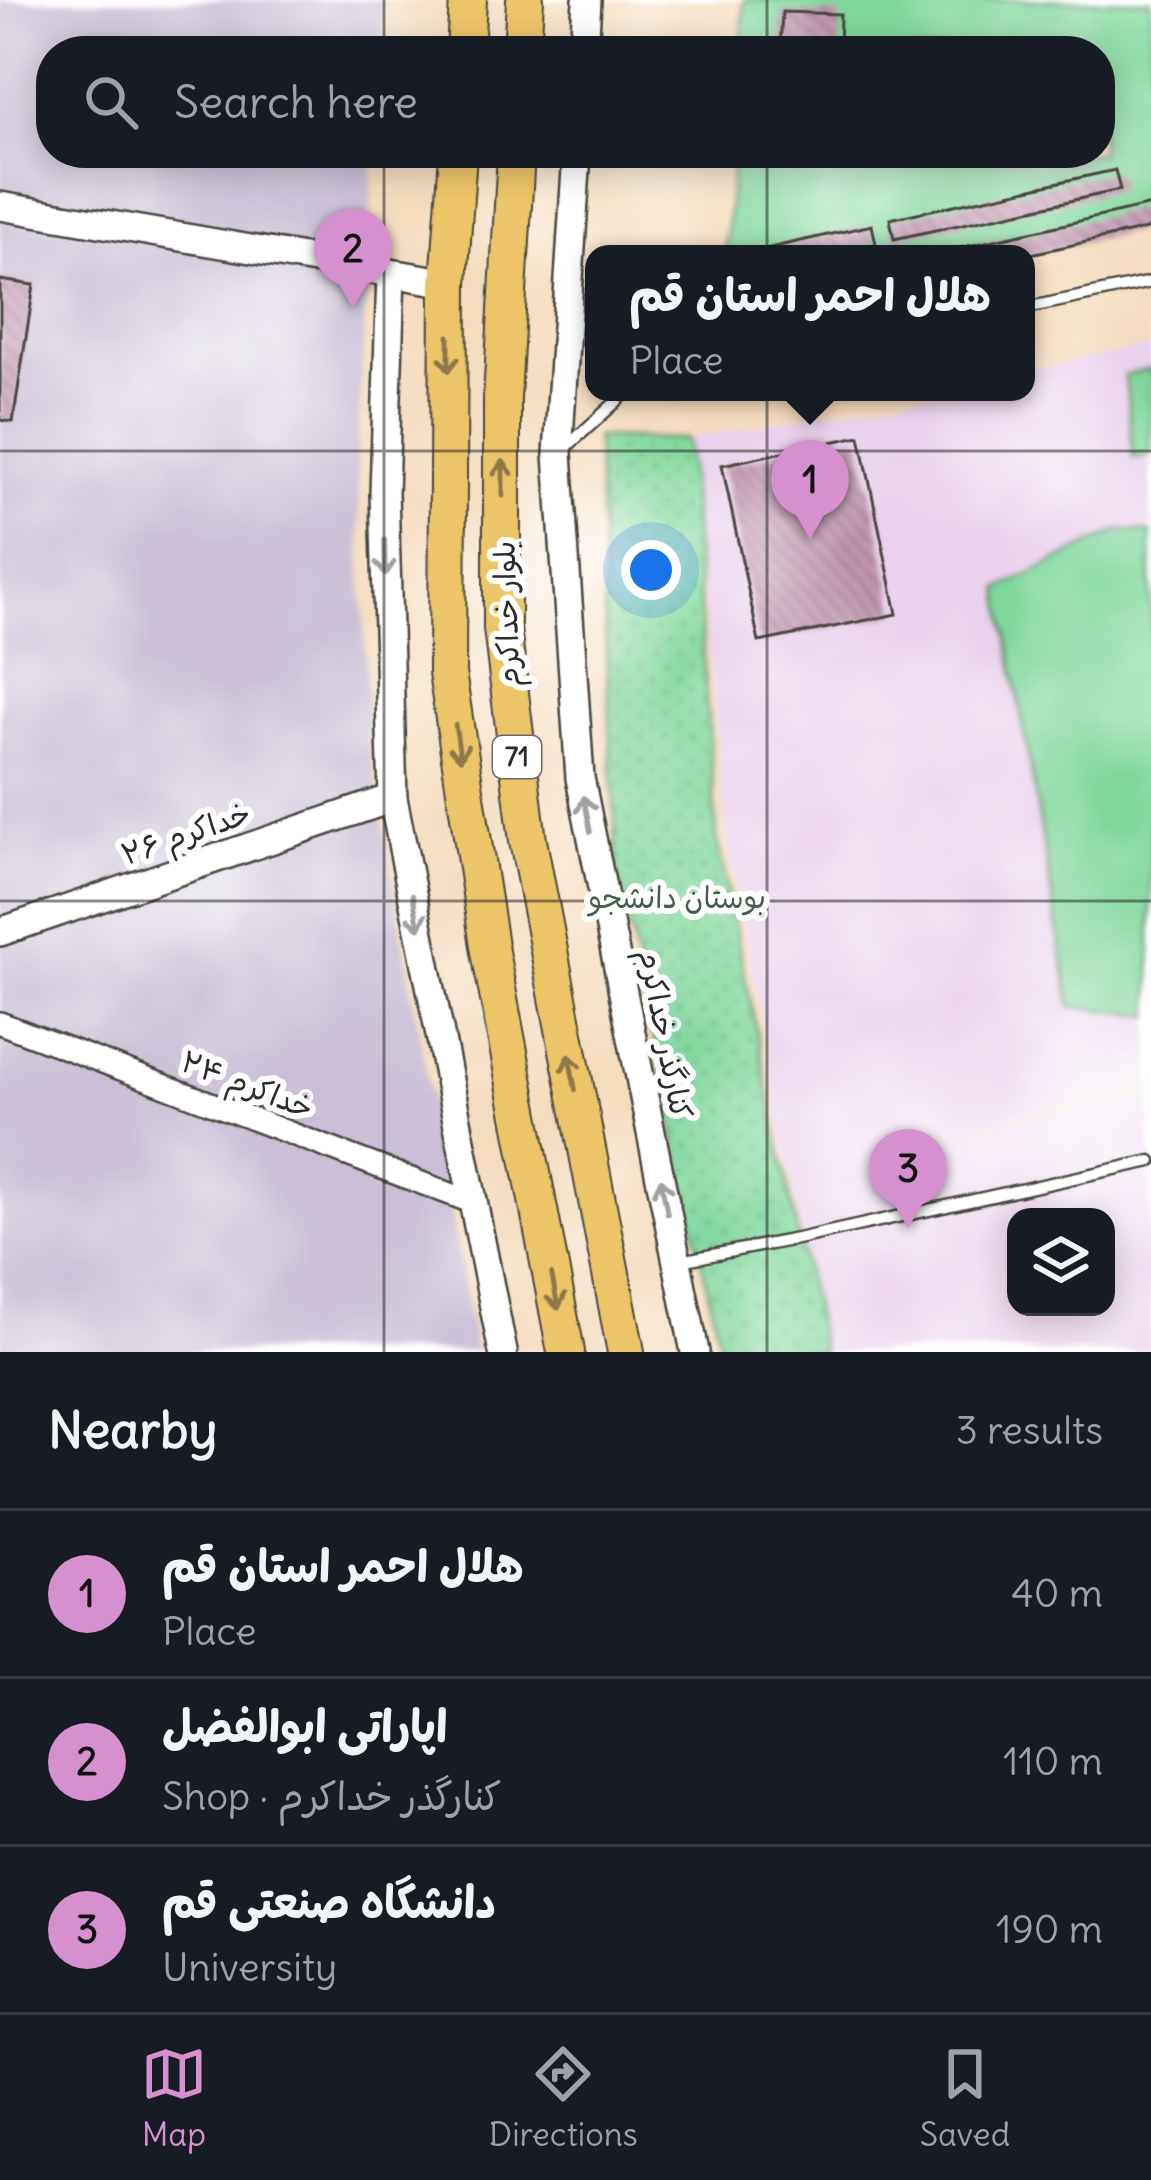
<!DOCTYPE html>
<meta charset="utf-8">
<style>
body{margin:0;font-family:Delius,"Playpen Sans Arabic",sans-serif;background:#242831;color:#f1f3f6}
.controls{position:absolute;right:36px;bottom:36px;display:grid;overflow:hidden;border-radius:24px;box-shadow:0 6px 30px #0003}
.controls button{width:108px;height:108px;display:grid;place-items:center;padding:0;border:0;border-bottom:3px solid #363941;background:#171b24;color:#f1f3f6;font:60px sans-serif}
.you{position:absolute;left:651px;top:570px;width:42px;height:42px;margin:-30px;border:9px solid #fff;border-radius:50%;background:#1a73e8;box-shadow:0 0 0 18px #1a73e833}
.badge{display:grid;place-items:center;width:78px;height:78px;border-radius:50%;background:#d690ce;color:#111;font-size:39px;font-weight:700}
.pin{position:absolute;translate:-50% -99px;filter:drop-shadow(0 3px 6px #0008)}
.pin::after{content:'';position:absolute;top:63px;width:42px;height:36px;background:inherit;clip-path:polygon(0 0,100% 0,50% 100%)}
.popup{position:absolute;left:585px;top:245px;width:450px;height:156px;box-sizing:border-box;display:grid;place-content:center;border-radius:24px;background:#171b24;filter:drop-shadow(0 3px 9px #0005);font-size:39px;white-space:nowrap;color:#9ea1a6}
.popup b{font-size:45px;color:#f1f3f6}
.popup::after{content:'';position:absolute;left:50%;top:100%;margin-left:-24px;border:24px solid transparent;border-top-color:#171b24}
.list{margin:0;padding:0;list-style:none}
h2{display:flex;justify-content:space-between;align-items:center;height:156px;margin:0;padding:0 48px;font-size:51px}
h2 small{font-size:39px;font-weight:400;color:#9ea1a6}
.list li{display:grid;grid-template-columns:78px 1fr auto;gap:36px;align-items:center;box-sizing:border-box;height:168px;padding:0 48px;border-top:3px solid #363941}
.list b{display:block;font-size:45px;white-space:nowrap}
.list p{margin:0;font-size:39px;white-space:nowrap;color:#9ea1a6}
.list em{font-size:39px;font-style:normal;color:#9ea1a6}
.icon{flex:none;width:66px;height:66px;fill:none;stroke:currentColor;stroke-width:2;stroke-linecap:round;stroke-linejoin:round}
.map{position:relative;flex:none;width:1151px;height:1352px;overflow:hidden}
.search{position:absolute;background:#171b24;box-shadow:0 6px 30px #0003;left:36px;right:36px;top:36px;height:132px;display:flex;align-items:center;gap:30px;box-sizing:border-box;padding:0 42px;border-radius:48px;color:#9ea1a6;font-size:45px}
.sheet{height:660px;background:#171b24}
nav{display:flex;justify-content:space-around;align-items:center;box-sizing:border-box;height:168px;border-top:3px solid #363941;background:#171b24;font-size:33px;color:#9ea1a6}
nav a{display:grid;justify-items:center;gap:6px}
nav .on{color:#d690ce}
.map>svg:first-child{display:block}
.built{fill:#ead1ec;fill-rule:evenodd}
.industrial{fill:#cabfd6}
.park{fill:url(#park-dots);stroke:#558164;stroke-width:3}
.garden{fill:#7fd79c;stroke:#558164;stroke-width:3}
.building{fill:url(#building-back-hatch)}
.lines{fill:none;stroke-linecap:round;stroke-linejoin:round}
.service-casing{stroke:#494641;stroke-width:15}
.minor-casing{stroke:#494641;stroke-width:26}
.tertiary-casing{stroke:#494641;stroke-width:32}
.trunk-casing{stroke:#494641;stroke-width:40}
.service{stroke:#fff;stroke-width:10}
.minor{stroke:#fff;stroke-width:21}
.tertiary{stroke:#fff;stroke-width:27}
.trunk{stroke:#ecc569;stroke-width:36}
.oneway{stroke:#8c784a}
.oneway2{stroke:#a0a0a0}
.grid{fill:none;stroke:#2b2b2b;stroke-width:3;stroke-opacity:0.55}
.labels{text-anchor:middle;stroke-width:12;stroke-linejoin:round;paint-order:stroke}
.shield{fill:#fff;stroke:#6b6b6b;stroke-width:3}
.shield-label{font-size:27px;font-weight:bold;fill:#2b2b2b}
.street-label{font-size:30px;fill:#2b2b2b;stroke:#fff}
.park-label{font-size:30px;fill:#445f4d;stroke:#fff}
</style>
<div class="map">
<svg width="1151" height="1352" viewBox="0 0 1151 1352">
<defs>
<pattern id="park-dots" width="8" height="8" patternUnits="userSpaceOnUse" patternTransform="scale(3)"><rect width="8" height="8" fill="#7fd79c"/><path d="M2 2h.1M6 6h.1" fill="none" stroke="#6eb987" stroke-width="1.8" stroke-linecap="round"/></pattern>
<pattern id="building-back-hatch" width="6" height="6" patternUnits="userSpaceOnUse" patternTransform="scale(3)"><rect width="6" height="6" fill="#c197b0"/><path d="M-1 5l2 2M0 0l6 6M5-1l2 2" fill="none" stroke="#9d7b8f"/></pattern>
</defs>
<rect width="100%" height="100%" fill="#fff"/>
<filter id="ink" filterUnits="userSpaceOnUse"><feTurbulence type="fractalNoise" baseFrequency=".00833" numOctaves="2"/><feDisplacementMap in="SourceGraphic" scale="24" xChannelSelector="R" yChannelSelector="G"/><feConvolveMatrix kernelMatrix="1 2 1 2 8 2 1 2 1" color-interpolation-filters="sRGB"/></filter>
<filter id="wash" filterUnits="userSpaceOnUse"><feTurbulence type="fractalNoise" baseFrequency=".004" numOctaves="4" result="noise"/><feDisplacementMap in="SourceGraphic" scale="48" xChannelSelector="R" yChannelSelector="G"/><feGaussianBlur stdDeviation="2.7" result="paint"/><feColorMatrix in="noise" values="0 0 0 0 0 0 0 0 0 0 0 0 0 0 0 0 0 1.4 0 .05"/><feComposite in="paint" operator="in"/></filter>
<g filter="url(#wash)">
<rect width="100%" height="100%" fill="#f4dcbe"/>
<path class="built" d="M1151,347V1086L890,1146L1151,1093V1352H824L729,850L687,439L922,392H1026V371ZM1016,1217H1106V1307H1016Z"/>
<path class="industrial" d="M0,0H383L380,51H51V153H374L357,454L369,743L475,1352H0Z"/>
<path class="park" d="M596,437L687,439L717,838L822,1352H721L617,869Z"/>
<path class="garden" d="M744,0H1151V216L1003,254H725L733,153H1100V51H741Z
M1151,369V455L1133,458L1125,375Z
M1120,530L1151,533V1016L1071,1006L1000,589Z"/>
<g id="blocks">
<path class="building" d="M782,12L840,14L839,51H780Z
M893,153H941V159L893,157Z
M944,153H1026V161L944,159Z
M1028,153H1079L1078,164L1028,162Z
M1115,170L1120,190L894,239L890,219Z
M1151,205V228L1026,255L932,254Z
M872,225L876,244L831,254H743Z
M0,280L34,285L13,422L0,420Z
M860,436L897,614L759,642L722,465Z"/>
</g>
</g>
<g filter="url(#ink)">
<use href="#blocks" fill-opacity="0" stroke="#494641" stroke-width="3"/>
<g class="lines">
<defs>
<path id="service" d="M1026,308L1151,282
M563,450L627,392
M680,1261L802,1238L1151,1161"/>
<path id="minor" d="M0,1023L474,1203"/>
<path id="tertiary" d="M584,51L587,0
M577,153L558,454L580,778L695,1352
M0,206L449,283
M391,273L384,493L393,798L503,1352
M0,932L393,798"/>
<path id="trunk" d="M465,51L468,0
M522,51L525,0
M458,153L449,283L447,673L490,952L566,1352
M516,153L502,398V628L528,841L626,1352"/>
</defs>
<use href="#service" class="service-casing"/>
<use href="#minor" class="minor-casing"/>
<use href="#tertiary" class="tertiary-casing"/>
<use href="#trunk" class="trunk-casing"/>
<use href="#service" class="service"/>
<use href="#minor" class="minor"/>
<use href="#tertiary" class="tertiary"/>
<use href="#trunk" class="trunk"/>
</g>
<defs><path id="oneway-shaft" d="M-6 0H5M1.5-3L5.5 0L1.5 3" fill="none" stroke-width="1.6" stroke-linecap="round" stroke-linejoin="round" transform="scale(3)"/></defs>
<g class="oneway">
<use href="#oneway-shaft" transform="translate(449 354) rotate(90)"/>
<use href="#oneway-shaft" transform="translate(503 478) rotate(-90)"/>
<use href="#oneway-shaft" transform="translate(458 743) rotate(81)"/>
<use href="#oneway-shaft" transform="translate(572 1072) rotate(-101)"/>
<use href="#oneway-shaft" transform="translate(555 1292) rotate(79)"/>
</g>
<g class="oneway2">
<use href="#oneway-shaft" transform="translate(385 558) rotate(89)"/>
<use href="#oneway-shaft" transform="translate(587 814) rotate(-101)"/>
<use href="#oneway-shaft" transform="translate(416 912) rotate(79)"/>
<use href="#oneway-shaft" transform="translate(664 1196) rotate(-101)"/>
</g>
</g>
<path class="grid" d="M384,0V51M767,0V51M384,153V1352M767,153V1352M0,451H1151M0,901H1151"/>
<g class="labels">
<rect class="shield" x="493" y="736" width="48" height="42" rx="9"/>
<g class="shield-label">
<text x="517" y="766">71</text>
</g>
<g class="street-label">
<text transform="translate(507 614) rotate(-92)" y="10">بلوار خداکرم</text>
<text transform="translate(186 834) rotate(-19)" y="10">۲۶ خداکرم</text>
<text transform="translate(665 1034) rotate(79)" y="10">کنارگذر خداکرم</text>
<text transform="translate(247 1085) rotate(21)" y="10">۲۴ خداکرم</text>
</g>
<g class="park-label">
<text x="677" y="908">بوستان دانشجو</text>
</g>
</g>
</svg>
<div class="controls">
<button><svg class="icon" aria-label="layers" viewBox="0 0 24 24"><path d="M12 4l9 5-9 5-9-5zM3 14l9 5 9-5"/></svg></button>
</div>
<div class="you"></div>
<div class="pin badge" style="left:810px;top:539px">1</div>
<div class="popup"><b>هلال احمر استان قم</b>Place</div>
<div class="pin badge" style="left:353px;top:308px">2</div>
<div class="pin badge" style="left:908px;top:1228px">3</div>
<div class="search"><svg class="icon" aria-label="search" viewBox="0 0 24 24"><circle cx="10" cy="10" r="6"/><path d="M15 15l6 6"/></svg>Search here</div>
</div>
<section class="sheet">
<h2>Nearby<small>3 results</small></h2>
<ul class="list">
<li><span class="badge">1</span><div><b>هلال احمر استان قم</b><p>Place</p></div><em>40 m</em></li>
<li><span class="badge">2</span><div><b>اپاراتی ابوالفضل</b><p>Shop · کنارگذر خداکرم</p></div><em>110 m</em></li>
<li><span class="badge">3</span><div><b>دانشگاه صنعتی قم</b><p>University</p></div><em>190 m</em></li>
</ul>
</section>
<nav>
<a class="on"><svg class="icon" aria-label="map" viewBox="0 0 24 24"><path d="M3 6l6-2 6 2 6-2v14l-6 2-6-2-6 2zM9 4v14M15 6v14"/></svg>Map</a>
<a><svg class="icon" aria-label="directions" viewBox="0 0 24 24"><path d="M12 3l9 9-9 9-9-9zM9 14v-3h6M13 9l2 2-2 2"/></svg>Directions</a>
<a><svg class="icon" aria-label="saved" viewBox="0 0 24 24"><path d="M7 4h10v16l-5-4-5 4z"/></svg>Saved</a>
</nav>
